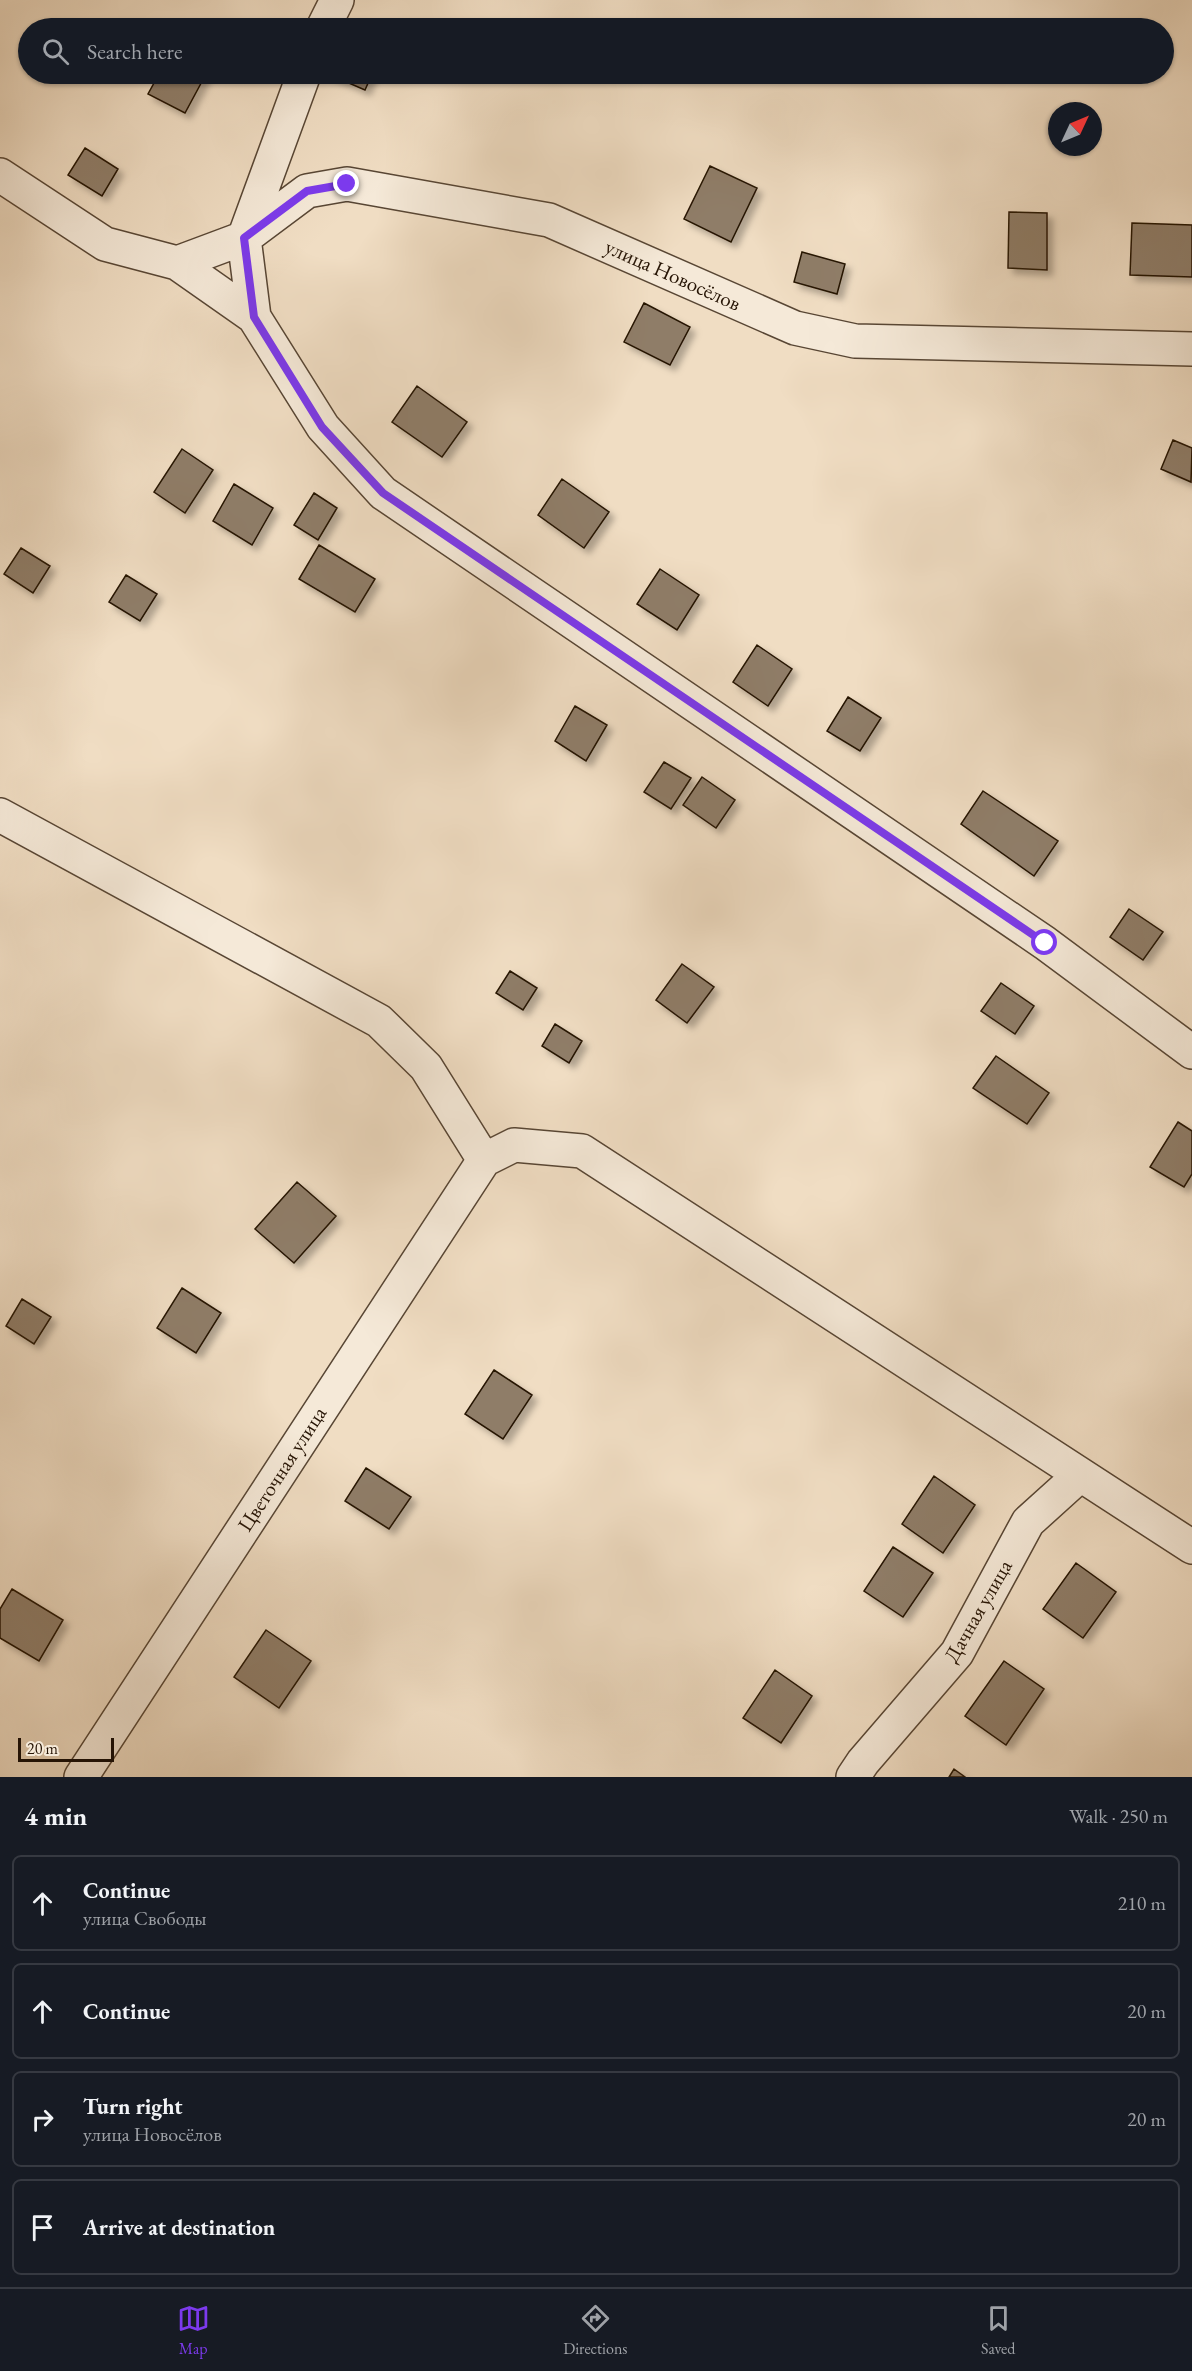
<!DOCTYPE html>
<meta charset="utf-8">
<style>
body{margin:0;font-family:"EB Garamond",serif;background:#242831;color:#f1f3f6}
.compass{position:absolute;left:1048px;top:102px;width:54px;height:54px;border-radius:50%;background:#171b24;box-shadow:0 2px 4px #0004;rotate:46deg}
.scale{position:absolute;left:18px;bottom:15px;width:96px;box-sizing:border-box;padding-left:6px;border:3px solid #261405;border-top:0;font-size:16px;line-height:21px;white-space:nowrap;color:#261405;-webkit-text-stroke:4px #f5e9d8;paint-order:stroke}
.stop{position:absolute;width:18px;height:18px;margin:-14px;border:4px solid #7c3aed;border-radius:50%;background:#fff}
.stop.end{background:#7c3aed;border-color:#fff;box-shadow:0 2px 6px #0008}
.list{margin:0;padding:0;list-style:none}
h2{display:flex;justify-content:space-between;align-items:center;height:78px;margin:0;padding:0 24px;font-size:26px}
h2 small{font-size:20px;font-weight:400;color:#9ea1a6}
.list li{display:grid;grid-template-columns:39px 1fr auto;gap:18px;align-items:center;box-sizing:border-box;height:96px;margin:0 12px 12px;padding:0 12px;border:2px solid #363941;border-radius:9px}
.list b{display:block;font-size:22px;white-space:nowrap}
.list p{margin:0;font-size:20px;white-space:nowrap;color:#9ea1a6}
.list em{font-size:20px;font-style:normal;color:#9ea1a6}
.icon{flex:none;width:33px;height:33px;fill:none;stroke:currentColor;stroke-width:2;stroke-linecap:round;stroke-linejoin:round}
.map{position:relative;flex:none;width:1192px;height:1777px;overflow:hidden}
.search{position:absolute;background:#171b24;box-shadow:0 2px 4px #0004;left:18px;right:18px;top:18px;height:66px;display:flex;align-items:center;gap:15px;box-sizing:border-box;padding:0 21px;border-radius:33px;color:#9ea1a6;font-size:22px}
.sheet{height:510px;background:#171b24}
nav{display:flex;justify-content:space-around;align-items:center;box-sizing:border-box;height:84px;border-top:2px solid #363941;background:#171b24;font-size:16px;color:#9ea1a6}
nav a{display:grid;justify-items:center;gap:3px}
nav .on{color:#7c3aed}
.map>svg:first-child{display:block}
.building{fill:#8f7d68;stroke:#261405;stroke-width:1.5;filter:url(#shadow)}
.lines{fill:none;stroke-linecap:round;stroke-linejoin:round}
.minor-casing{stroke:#584634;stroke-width:36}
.minor{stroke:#f5e9d8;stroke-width:33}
.route{stroke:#7c3aed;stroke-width:8}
.labels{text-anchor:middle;stroke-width:5;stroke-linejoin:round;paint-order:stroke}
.street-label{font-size:21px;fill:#261405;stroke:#f5e9d8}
</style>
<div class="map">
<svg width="1192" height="1777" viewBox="0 0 1192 1777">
<defs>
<filter id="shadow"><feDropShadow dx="5.5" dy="5.5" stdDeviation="3" flood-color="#0004"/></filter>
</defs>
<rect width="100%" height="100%" fill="#f0ddc3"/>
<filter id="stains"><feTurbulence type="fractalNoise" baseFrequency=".00333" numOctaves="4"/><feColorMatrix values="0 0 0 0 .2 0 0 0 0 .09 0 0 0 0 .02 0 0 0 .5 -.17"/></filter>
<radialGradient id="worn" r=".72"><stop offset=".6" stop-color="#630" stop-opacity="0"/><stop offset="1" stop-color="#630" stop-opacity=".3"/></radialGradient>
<path class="building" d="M159,74H206L185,113L148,94Z
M328,74H372L365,90Z
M85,148L118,169L102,196L68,175Z
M710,166L757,188L731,242L684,219Z
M1009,212L1047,213V270L1008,268Z
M1132,223L1192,225V277L1130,275Z
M802,252L845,264L837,294L794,282Z
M644,303L690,327L670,365L624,342Z
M417,386L467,422L442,457L392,422Z
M1173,440L1192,448L1191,482L1161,469Z
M182,449L213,470L185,513L154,492Z
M562,479L609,512L584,548L538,515Z
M234,484L273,508L252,545L213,521Z
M314,493L337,508L318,540L294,525Z
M319,545L375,579L355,612L299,579Z
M21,548L50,566L33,593L4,574Z
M660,569L699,595L677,630L637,604Z
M126,575L157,594L140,621L109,602Z
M757,645L792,669L768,706L733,682Z
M848,697L881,718L860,751L827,731Z
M575,706L607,725L586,761L555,741Z
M664,762L691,778L671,809L644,792Z
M702,777L735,800L716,828L683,805Z
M983,791L1058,841L1034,876L961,824Z
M1129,909L1163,932L1143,960L1110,937Z
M682,964L714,987L687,1023L656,1000Z
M510,971L537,988L523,1010L496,993Z
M1001,983L1034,1006L1015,1034L981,1011Z
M555,1024L582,1041L569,1063L542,1046Z
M996,1056L1049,1093L1027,1124L973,1088Z
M1178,1122L1192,1131V1174L1184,1187L1150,1167Z
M297,1182L336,1216L294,1263L255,1229Z
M182,1288L221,1313L196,1353L157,1328Z
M22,1299L51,1317L34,1344L6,1326Z
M494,1370L532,1395L503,1439L465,1414Z
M366,1468L411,1497L389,1529L345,1501Z
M934,1476L975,1505L943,1553L902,1524Z
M893,1547L933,1573L903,1617L864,1591Z
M1076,1563L1116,1592L1083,1638L1043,1609Z
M12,1589L63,1620L39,1661L0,1638V1609Z
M266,1630L311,1661L279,1708L234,1677Z
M1004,1661L1044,1689L1006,1745L965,1716Z
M775,1670L812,1696L781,1743L743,1718Z
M954,1769L965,1777H949Z"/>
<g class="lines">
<defs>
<path id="minor" d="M323,28L337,0
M0,175L105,244L177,263L254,317L323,427L383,493L1045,943L1192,1052
M177,263L244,238L307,191L347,184L549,220L795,328L855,341L1192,349
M254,317L244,238L304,74
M0,815L379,1021L426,1067L484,1160
M484,1160L514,1145L582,1151L1192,1547
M81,1777L484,1160
M853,1777L863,1762L957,1653L1028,1522L1080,1475"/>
</defs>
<use href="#minor" class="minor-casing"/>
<use href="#minor" class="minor"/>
</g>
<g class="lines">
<path class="route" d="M347,184L307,191L244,238L254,317L322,427L383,493L1045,943"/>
</g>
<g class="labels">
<g class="street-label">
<text transform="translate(673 275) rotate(24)" y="7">улица Новосёлов</text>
<text transform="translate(282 1469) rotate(-57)" y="7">Цветочная улица</text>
<text transform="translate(978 1611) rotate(-60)" y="7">Дачная улица</text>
</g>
</g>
<rect width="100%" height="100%" filter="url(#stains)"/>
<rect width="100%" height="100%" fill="url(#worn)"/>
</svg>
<svg class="compass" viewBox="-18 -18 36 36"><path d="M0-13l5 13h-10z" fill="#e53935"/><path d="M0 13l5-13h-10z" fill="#9ea1a6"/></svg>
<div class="scale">20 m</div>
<div class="stop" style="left:1045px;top:943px"></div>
<div class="stop end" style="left:347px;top:184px"></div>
<div class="search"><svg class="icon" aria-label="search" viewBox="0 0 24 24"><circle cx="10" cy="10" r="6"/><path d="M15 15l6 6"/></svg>Search here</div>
</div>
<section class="sheet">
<h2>4 min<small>Walk · 250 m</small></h2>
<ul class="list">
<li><svg class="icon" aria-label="ahead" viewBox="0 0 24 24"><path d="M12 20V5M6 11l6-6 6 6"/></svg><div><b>Continue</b><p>улица Свободы</p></div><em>210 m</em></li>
<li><svg class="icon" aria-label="ahead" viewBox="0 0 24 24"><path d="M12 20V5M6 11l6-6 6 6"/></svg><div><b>Continue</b></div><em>20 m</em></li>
<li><svg class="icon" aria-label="right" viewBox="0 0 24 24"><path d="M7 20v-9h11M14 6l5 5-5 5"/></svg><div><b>Turn right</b><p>улица Новосёлов</p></div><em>20 m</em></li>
<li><svg class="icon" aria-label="arrive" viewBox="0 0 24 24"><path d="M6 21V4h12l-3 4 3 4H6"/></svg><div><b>Arrive at destination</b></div></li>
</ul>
</section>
<nav>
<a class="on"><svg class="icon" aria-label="map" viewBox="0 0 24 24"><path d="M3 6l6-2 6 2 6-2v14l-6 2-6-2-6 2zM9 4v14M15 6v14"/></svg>Map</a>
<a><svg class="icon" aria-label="directions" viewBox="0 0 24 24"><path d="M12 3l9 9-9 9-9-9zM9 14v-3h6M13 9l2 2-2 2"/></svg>Directions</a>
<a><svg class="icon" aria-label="saved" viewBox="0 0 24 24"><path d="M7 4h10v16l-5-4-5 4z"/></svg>Saved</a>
</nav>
